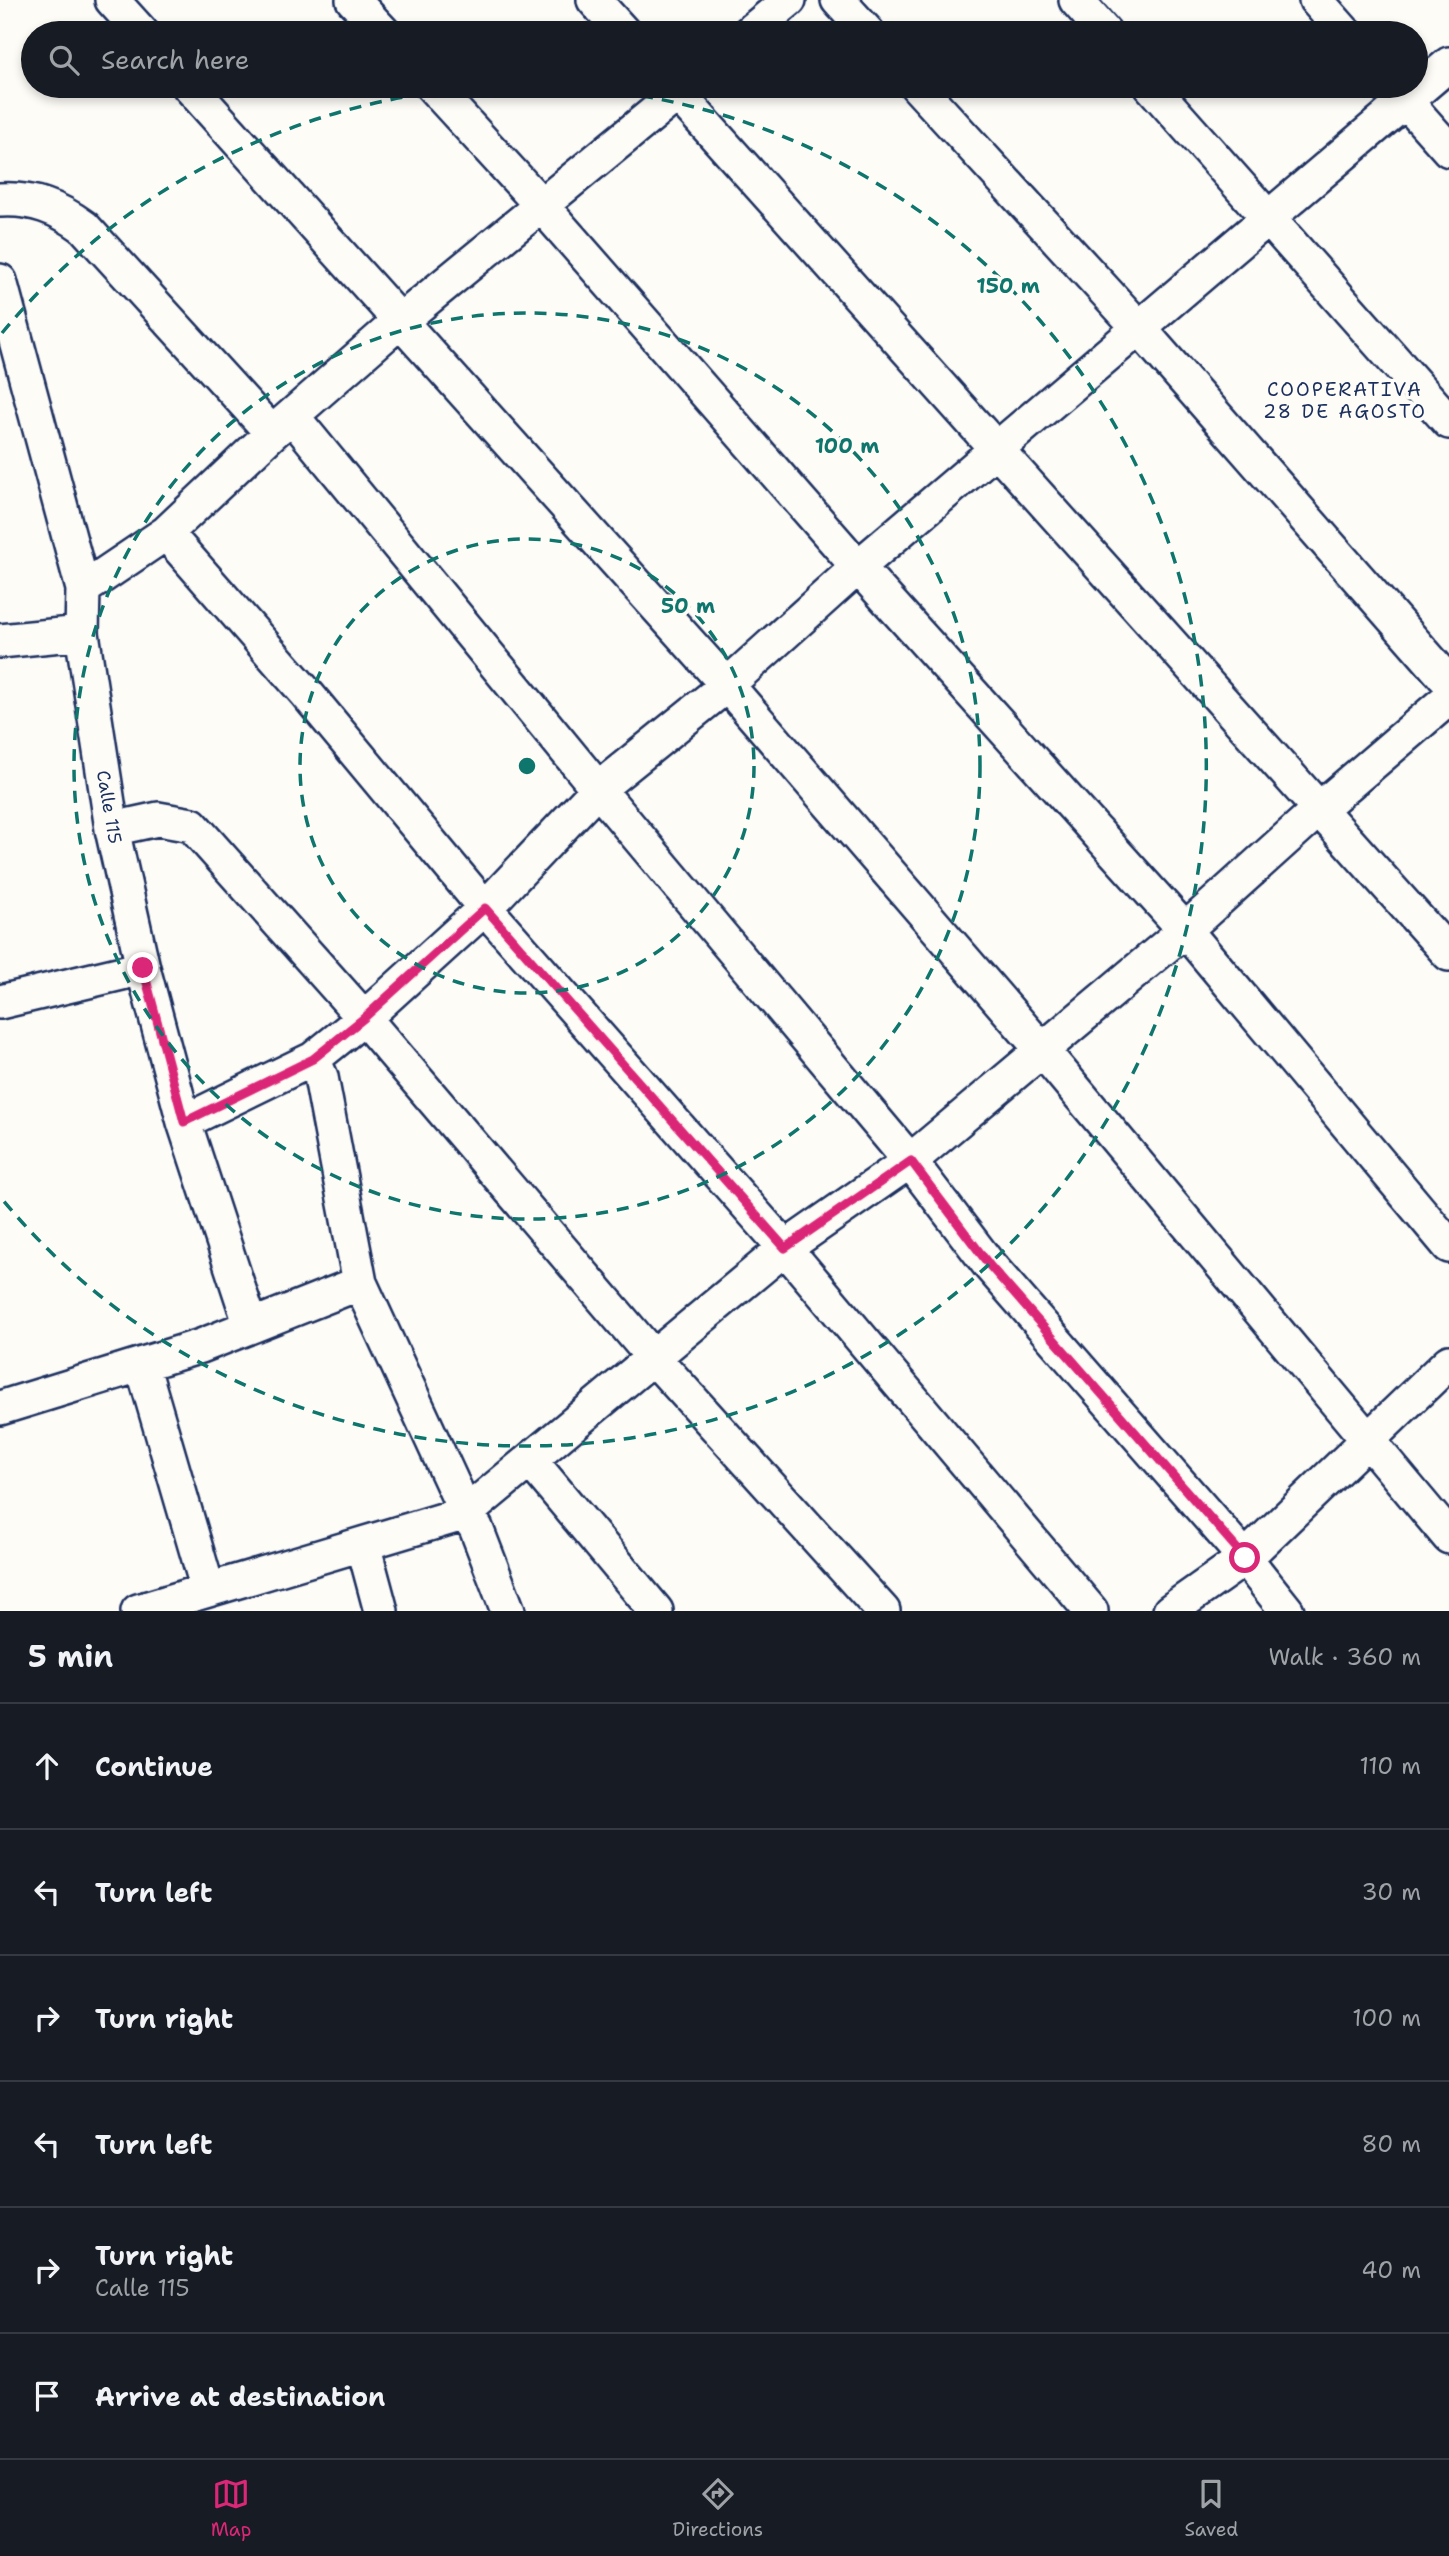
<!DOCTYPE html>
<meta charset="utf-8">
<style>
body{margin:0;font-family:"Shantell Sans",sans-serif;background:#20242c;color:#f1f3f6}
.stop{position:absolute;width:21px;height:21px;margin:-16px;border:5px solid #db2777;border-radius:50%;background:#fff}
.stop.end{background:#db2777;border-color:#fff;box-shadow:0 2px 7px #0008}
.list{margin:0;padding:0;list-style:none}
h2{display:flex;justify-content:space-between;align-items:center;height:91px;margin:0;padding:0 28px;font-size:30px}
h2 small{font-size:23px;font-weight:400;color:#9ea1a6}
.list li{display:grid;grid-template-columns:46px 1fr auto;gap:21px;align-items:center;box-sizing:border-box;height:126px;padding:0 28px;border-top:2px solid #363941}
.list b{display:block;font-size:26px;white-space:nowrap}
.list p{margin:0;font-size:23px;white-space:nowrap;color:#9ea1a6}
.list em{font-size:23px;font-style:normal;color:#9ea1a6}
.icon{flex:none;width:38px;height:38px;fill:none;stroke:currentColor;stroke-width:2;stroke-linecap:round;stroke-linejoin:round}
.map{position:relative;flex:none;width:1449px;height:1611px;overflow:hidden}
.search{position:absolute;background:#171b24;box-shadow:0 4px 10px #0003;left:21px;right:21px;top:21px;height:77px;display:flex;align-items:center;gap:18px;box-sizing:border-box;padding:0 24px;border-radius:38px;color:#9ea1a6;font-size:26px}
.sheet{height:847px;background:#171b24}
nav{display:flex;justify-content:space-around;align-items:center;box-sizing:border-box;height:98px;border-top:2px solid #363941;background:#171b24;font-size:19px;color:#9ea1a6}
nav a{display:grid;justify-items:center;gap:4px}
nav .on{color:#db2777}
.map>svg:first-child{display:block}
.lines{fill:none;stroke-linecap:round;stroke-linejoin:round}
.minor-casing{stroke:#1b2f5e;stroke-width:38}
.minor{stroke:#fdfcf7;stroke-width:33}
.route{stroke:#db2777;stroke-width:9}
.ring{fill:none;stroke:#0f766e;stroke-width:3.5;stroke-dasharray:12 9}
.labels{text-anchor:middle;stroke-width:7;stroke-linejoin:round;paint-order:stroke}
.street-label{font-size:18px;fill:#1b2f5e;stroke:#fdfcf7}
.neighbourhood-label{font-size:19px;letter-spacing:2px;fill:#1b2f5e;stroke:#fdfcf7}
.centre{fill:#0f766e;stroke:#fdfcf7;stroke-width:3.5}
.ring-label{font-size:21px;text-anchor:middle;font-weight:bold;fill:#0f766e;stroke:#fdfcf7;stroke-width:7;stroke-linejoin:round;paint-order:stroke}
</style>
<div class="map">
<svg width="1449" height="1611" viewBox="0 0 1449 1611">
<rect width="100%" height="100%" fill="#fdfcf7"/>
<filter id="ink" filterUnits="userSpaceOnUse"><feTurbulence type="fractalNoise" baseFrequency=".0143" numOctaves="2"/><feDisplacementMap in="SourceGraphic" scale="14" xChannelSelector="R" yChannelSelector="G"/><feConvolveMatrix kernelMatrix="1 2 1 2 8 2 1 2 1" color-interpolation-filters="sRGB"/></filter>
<g filter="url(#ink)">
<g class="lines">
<defs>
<path id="minor" d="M112,0L142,33
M353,0L384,33
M594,0L624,33
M838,0L868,33
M1076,0L1105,33
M1316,0L1345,33
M749,33L789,0
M189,86L727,685L1043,1051L1449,1537
M432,86L542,206L858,567L1185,930L1449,1246
M671,86L1449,954
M917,86L1139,328L1449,682
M1151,86L1449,422
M1392,86L1449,150
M0,200C33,198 58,208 84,227L272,433
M0,281L83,589L82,633L112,829L143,968L184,1122L251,1326
M292,416L598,789L910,1161L990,1266L1245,1558L1287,1611
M166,533L307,694L485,908L785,1248L1091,1611
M83,589L166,533L272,433L399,322L687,86
M0,641L82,633
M112,829L158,819L192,825L364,1018L653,1357L883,1611
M0,1002L143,968
M313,1059L321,1077L360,1283L466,1513L476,1528L508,1611
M184,1122L313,1059L364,1018L485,908L598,789L727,685L858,567L1449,64
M142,1364L208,1590
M0,1408L201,1346L360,1283
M530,1460L656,1611
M363,1544L381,1611
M138,1611L466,1513L785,1248L910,1161L1185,930L1318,810L1449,698
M1170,1611L1245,1558L1449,1362"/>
</defs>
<use href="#minor" class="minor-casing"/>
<use href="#minor" class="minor"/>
</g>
</g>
<g class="lines" filter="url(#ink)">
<path class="route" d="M143,968L184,1122L313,1059L364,1018L485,908L785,1248L911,1161L990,1266L1245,1558"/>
</g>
<g class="ring">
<circle cx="527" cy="766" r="227"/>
<circle cx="527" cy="766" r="453"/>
<path d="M2 333A680 680 0 1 1 2 1199"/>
</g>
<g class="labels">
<g class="street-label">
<text transform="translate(109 807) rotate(80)" y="6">Calle 115</text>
</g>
<g class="neighbourhood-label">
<text x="1345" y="396">COOPERATIVA<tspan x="1345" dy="22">28 DE AGOSTO</tspan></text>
</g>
</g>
<circle cx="527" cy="766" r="10" class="centre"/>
<g class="ring-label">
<text x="1008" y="293">150 m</text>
<text x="847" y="453">100 m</text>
<text x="688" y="613">50 m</text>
</g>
</svg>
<div class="stop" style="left:1245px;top:1558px"></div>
<div class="stop end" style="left:143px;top:968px"></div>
<div class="search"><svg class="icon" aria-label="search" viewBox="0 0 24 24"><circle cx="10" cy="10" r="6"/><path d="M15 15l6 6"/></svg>Search here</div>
</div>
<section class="sheet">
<h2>5 min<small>Walk · 360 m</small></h2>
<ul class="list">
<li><svg class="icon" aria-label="ahead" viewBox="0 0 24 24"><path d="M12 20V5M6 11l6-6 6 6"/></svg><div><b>Continue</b></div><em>110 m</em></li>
<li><svg class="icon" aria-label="left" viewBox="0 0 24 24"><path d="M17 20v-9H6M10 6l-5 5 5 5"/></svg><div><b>Turn left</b></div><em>30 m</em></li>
<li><svg class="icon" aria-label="right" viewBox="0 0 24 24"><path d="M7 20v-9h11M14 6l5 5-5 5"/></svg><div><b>Turn right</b></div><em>100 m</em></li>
<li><svg class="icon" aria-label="left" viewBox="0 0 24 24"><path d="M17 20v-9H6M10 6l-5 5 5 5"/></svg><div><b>Turn left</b></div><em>80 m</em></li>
<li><svg class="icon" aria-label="right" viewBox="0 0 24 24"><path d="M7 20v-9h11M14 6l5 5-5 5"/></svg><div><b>Turn right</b><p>Calle 115</p></div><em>40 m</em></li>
<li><svg class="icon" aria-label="arrive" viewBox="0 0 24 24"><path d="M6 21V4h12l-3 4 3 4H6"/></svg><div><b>Arrive at destination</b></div></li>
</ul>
</section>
<nav>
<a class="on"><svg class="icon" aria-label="map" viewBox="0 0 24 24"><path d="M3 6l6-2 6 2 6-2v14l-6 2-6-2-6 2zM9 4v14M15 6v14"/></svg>Map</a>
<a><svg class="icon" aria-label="directions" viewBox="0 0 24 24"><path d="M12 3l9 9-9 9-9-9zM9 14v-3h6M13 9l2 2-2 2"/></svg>Directions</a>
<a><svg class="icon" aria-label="saved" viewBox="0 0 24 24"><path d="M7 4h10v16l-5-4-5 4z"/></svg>Saved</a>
</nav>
